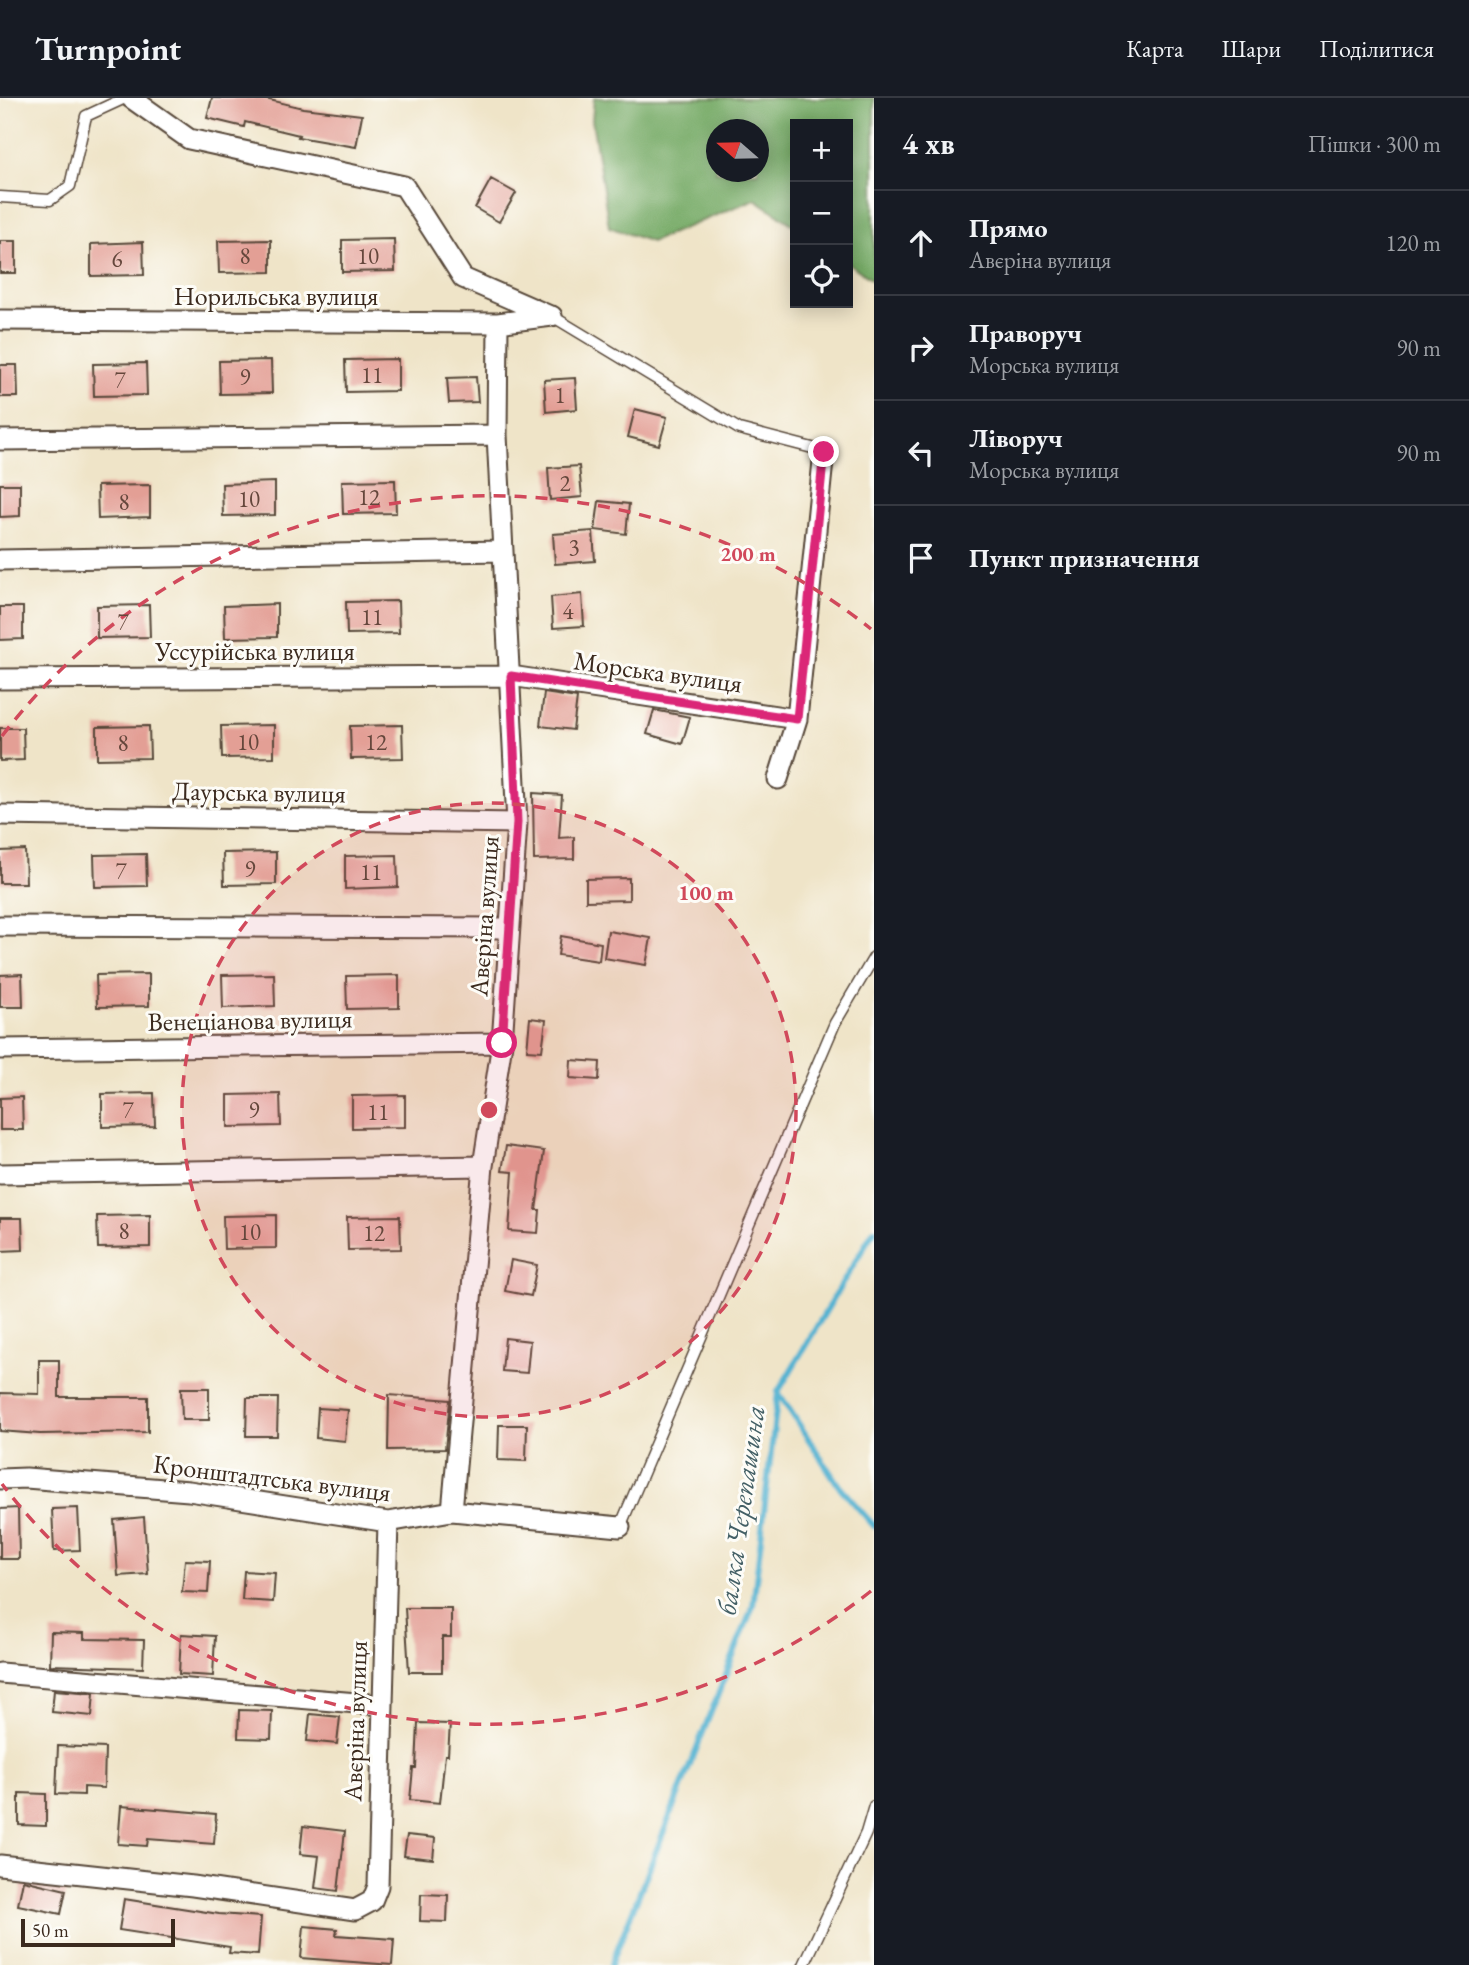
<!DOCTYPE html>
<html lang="uk">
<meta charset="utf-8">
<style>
body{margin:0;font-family:"EB Garamond",serif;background:#20242c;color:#f1f3f6}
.controls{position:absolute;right:21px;top:21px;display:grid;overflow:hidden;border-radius:0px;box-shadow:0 4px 18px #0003}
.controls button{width:63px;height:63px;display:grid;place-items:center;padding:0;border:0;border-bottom:2px solid #363941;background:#171b24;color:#f1f3f6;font:35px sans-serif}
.compass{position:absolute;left:706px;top:21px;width:63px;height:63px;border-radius:50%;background:#171b24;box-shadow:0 4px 18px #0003;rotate:290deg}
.scale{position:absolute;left:21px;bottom:18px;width:154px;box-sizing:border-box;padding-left:7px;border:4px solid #3b2a1e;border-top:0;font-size:19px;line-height:24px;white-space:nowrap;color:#3b2a1e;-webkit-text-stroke:5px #fdfcf7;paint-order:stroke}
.stop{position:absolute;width:21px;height:21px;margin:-16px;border:5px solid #db2777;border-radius:50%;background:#fff}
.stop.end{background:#db2777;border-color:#fff;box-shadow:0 2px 7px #0008}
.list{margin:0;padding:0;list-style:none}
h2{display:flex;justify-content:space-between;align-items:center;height:91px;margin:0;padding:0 28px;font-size:30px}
h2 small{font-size:23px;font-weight:400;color:#9ea1a6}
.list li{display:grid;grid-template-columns:46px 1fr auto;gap:21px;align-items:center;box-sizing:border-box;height:105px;padding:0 28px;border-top:2px solid #363941}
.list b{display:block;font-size:26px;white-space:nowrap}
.list p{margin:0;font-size:23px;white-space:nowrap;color:#9ea1a6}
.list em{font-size:23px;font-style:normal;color:#9ea1a6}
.icon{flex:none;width:38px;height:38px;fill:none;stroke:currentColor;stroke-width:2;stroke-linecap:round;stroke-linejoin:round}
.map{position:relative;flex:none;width:874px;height:1867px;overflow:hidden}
header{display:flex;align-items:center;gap:42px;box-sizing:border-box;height:98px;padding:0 35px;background:#171b24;border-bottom:2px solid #363941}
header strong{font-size:33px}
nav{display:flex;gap:38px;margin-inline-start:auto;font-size:24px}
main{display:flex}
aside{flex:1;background:#171b24}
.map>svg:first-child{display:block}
.forest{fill:#76aa66;stroke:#586a42;stroke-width:2;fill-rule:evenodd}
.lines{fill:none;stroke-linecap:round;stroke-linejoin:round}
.stream{stroke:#52b2d1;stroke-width:6}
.building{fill:#e39f95}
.lane-casing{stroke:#564638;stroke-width:13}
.street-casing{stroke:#564638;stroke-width:23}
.lane{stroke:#fff;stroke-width:10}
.street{stroke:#fff;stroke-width:19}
.route{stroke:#db2777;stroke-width:9}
.ring{fill:none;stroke:#d1495b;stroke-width:3.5;stroke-dasharray:12 9}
.labels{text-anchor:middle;stroke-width:6;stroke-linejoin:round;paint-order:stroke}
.number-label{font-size:23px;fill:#65473c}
.street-label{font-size:26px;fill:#3b2a1e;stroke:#fdfcf7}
.water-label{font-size:28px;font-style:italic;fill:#446066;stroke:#fdfcf7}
.centre{fill:#d1495b;stroke:#fdfcf7;stroke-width:3.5}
.ring-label{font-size:21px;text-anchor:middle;font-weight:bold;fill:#d1495b;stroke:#fdfcf7;stroke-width:6;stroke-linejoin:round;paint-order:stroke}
</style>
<header>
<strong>Turnpoint</strong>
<nav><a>Карта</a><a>Шари</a><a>Поділитися</a></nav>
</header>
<main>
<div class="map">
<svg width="874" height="1867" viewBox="0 0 874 1867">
<rect width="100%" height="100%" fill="#fdfcf7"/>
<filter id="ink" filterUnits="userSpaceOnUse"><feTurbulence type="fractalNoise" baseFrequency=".0143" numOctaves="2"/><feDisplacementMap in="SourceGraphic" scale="14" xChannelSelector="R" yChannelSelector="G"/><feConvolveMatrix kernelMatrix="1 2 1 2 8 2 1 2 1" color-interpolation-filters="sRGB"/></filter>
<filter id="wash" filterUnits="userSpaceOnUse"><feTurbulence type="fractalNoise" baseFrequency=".00686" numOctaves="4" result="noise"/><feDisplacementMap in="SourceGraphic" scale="28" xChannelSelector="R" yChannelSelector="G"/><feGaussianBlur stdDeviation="1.57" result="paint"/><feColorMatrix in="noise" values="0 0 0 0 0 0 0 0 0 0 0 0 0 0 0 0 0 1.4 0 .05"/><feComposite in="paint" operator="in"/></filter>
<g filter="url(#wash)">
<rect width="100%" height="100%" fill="#efe4c8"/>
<path class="forest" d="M594,0H874V183L848,165V26H795V128L755,101L651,144L609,129L592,22ZM716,32H758V74H716Z"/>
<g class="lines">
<path class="stream" d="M778,1294L839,1388L874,1428
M611,1867L753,1508L778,1294L874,1132"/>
</g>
<g id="blocks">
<path class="building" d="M212,0H261L303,10L362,17L356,49L298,39L299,37L245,24L244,29L207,20Z
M491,81L516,95L499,124L475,110Z
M394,141L395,173L342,174V142Z
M271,142V174L219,175L218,143Z
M0,143H16V175H0Z
M143,144L144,177L91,178V146Z
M398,261V293L346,294L345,262Z
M271,262L272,295L220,296L219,263Z
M146,265L147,297L94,298L93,266Z
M0,267H17L18,299H0Z
M476,279L478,304L449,305L447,280Z
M575,280L577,311L546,314L544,282Z
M635,311L667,319L659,347L628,339Z
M579,368L582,399L550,402L548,370Z
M395,382L396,415L343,416L342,383Z
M275,384V417L223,418L222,386Z
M0,386H20V418L0,419Z
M150,387V419L98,421L97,388Z
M599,403L629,406L626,436L595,432Z
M593,433L595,463L555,466L553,436Z
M582,496L584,528L553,530L551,499Z
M398,503L399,535L347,536L346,504Z
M277,506V539L225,540L224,508Z
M149,507L150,539L97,540V508Z
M0,509H23V541L0,542Z
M544,595L577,600L573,632L540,628Z
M654,612L690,619L682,646L647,636Z
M274,627V659L222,660L221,628Z
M402,627L403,660L351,661L350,628Z
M149,628L150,660L97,661V629Z
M0,630H23L24,662L0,663Z
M533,695L562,697L559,740L574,739V761L534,762Z
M25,752L26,785H0V753Z
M276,754V786L224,787L223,755Z
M146,756L147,788L95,789L94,757Z
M397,757L398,789L345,791V758Z
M629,780V802L586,803V781Z
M608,833L651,840L646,867L604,860Z
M561,838L601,845L599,863L558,857Z
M22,876L23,909H0V877Z
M149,876V908L97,909L96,877Z
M274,876L275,908L223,910L222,877Z
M399,877V910L347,911L346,878Z
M530,920L546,922L542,953L527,952Z
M571,962L600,964L599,982L570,980Z
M154,995L155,1028L102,1029V996Z
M280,996L281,1028L228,1029V997Z
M405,997V1029L352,1030V998Z
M22,999L23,1032H0V1000Z
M506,1048L544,1053L536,1112H540L538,1135L509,1133L513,1074L502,1073Z
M150,1117V1149L98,1150L97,1118Z
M276,1117V1150L224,1151L223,1118Z
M400,1118L401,1151L348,1152L347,1119Z
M0,1120H22L23,1152L0,1153Z
M511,1162L537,1167L531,1198L505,1193Z
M505,1240L530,1243L527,1275L502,1273Z
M39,1262H59V1299H148V1334L40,1336L0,1333V1295L39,1296Z
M181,1290H209V1322H182Z
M389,1297L450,1302L445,1351L388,1352Z
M247,1300H278L277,1338H246Z
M318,1310L348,1312L345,1343L316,1340Z
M499,1327H527L526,1363L498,1362Z
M18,1410L19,1461H0V1411Z
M78,1410L80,1452L54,1453L52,1411Z
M144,1419L148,1476L118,1478L114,1422Z
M185,1462L210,1463L208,1495L182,1494Z
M244,1473L275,1475L273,1504L242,1502Z
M405,1510H451V1539H442V1574H409Z
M51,1534L84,1535V1541L144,1542L143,1570L50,1567Z
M181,1536L215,1538L213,1578L179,1576Z
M54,1592L94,1595L92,1618L52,1614Z
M239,1612L272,1613L271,1641L238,1640Z
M310,1616L340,1619L337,1646L307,1643Z
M418,1625L450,1626L448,1657H445L440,1705L410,1702L413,1670H416Z
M58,1648L105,1650L104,1690L84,1689V1697L56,1696Z
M19,1695L46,1696V1728L19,1727Z
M121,1708L216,1716L214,1746L148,1741L147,1748L118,1746Z
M303,1728L345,1733L338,1793L315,1790L319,1758L300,1756Z
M407,1737L435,1740L433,1761L404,1758Z
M23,1782L66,1792L61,1816L18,1807Z
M421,1796L448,1797L447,1824L420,1823Z
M124,1801L219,1816L261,1819L258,1857L229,1855L230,1849L119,1832Z
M304,1828L337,1831L336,1837L394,1841L392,1867L301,1860Z"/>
</g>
</g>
<g filter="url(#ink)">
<use href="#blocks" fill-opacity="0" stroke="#564638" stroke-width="2"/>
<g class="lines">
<defs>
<path id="lane" d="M0,99L50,102L70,88L86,18L125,0
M552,218L739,331L824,353
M620,1429L835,925L874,859
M804,1867L866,1735L874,1708"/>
<path id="street" d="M131,0L189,41L404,88L463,180L550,218
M0,222L498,225L552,218
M0,342L497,337
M0,462L503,453
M0,581L511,578L797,621
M778,681L797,621L824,353
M0,717L517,725
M0,828L508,830
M0,951L502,945
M0,1076L483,1068
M0,1381L26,1380L189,1393L388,1424L452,1413L620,1429
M452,1413L483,1068L502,945L517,725L497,337L498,225
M0,1575L381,1607
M0,1767L193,1788L355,1812L372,1803L378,1788L388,1424"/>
</defs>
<use href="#lane" class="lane-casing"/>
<use href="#street" class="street-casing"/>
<use href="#lane" class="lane"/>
<use href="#street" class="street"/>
</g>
</g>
<g class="lines" filter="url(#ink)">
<path class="route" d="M502,945L517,724L511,578L797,621L824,354"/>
</g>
<circle cx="489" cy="1012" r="307" fill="#d1495b" fill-opacity=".12"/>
<g class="ring">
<circle cx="489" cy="1012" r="307"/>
<path d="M871 1493A614 614 0 0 1 2 1386M2 638A614 614 0 0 1 871 531"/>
</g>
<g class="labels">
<g class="number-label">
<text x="245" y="166">8</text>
<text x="368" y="166">10</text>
<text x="117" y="169">6</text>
<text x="372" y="285">11</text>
<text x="245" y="287">9</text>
<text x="120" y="290">7</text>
<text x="560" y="305">1</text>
<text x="565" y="393">2</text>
<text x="369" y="407">12</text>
<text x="249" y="409">10</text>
<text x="124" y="412">8</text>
<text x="574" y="457">3</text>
<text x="568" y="521">4</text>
<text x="372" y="527">11</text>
<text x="123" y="532">7</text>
<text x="248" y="652">10</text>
<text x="376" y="652">12</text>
<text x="123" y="653">8</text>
<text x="250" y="779">9</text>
<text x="121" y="781">7</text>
<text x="371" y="782">11</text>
<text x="128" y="1020">7</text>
<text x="254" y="1020">9</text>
<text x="378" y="1022">11</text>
<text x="124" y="1141">8</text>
<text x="250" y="1142">10</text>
<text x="374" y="1143">12</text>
</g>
<g class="street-label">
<text x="276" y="207">Норильська вулиця</text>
<text x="255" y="562">Уссурійська вулиця</text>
<text transform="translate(658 574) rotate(8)" y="9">Морська вулиця</text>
<text transform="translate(259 694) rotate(1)" y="9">Даурська вулиця</text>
<text transform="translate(484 818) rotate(-86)" y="9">Авєріна вулиця</text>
<text transform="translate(250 922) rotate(-1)" y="9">Венеціанова вулиця</text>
<text transform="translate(272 1380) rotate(7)" y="9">Кронштадтська вулиця</text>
<text transform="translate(355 1623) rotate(-88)" y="9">Авєріна вулиця</text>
</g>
<g class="water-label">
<text transform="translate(740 1412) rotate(-82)" y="10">балка Черепашина</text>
</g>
</g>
<circle cx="489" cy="1012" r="10" class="centre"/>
<g class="ring-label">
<text x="748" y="463">200 m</text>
<text x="706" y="802">100 m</text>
</g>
</svg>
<div class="controls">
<button>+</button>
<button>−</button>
<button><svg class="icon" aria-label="locate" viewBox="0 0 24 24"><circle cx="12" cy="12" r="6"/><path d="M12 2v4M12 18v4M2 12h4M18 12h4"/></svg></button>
</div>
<svg class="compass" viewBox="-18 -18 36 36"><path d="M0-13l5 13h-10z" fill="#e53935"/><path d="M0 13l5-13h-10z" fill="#9ea1a6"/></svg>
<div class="scale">50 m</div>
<div class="stop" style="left:502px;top:945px"></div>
<div class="stop end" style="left:824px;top:354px"></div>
</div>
<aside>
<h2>4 хв<small>Пішки · 300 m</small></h2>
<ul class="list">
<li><svg class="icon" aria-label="ahead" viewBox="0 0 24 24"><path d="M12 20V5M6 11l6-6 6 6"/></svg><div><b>Прямо</b><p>Авєріна вулиця</p></div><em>120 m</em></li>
<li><svg class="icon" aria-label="right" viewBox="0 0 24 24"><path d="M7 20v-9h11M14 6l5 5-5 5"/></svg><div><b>Праворуч</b><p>Морська вулиця</p></div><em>90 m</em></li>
<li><svg class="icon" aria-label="left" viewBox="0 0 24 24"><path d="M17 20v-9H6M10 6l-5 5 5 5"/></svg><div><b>Ліворуч</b><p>Морська вулиця</p></div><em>90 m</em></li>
<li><svg class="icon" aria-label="arrive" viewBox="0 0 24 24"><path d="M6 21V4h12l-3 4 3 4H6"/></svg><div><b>Пункт призначення</b></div></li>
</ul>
</aside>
</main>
